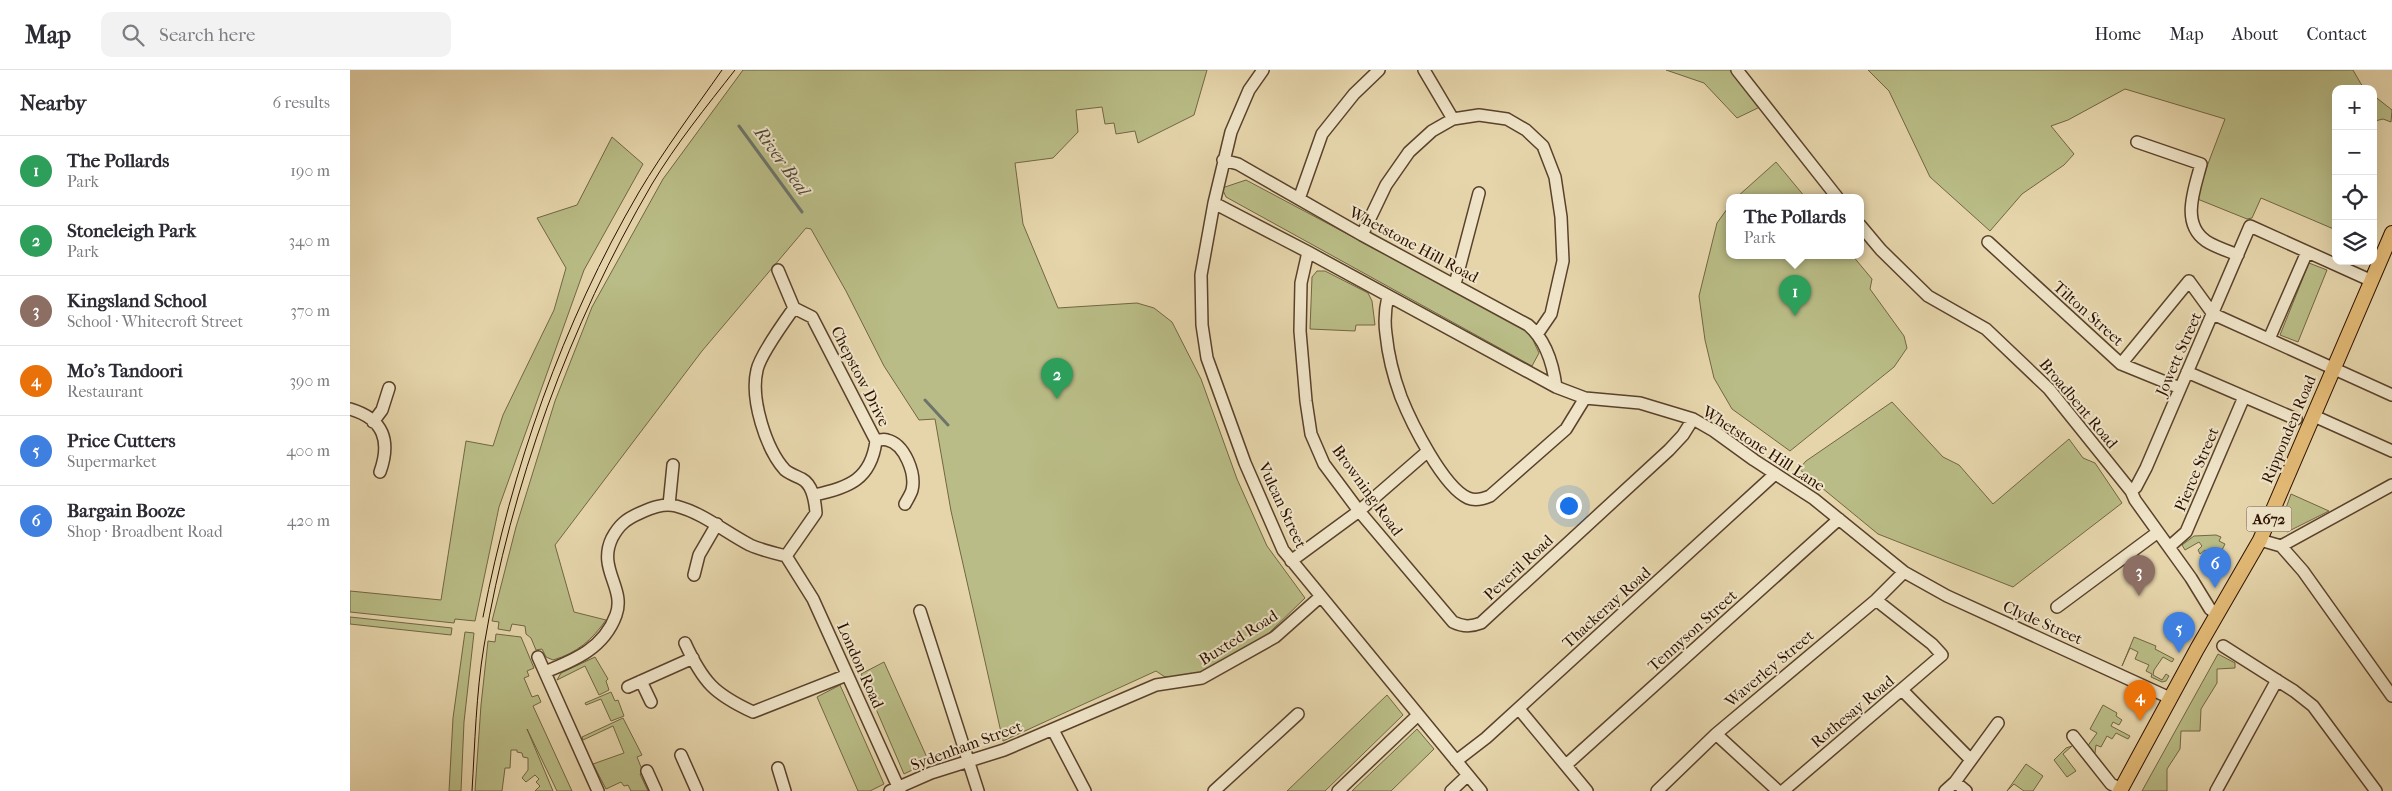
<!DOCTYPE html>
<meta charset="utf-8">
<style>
body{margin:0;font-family:"IM FELL French Canon",serif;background:#f2f2f3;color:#2b2b33}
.controls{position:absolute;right:15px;top:15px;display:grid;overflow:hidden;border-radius:10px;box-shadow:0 5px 20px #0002}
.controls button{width:45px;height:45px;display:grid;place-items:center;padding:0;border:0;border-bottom:1px solid #e1e1e2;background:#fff;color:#2b2b33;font:25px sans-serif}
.you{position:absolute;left:1218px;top:435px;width:18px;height:18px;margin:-12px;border:4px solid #fff;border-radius:50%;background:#1a73e8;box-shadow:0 0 0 8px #1a73e833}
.badge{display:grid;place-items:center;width:32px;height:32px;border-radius:50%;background:#2563eb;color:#fff;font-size:16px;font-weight:700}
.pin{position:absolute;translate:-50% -41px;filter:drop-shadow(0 1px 2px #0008)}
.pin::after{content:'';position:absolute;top:26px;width:18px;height:15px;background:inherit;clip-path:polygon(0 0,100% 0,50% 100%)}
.popup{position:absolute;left:1376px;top:124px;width:138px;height:65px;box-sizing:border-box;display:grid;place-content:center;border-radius:10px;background:#fff;filter:drop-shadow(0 1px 4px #0005);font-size:16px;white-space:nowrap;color:#7c7c81}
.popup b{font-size:19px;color:#2b2b33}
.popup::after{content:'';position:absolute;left:50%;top:100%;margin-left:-10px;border:10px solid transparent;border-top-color:#fff}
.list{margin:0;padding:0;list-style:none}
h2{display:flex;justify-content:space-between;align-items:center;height:65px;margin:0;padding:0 20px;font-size:21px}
h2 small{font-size:16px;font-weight:400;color:#7c7c81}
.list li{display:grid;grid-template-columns:32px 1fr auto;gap:15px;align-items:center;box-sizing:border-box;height:70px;padding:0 20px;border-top:1px solid #e1e1e2}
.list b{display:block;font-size:19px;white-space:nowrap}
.list p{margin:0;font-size:16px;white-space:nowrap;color:#7c7c81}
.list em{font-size:16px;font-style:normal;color:#7c7c81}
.icon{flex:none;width:28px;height:28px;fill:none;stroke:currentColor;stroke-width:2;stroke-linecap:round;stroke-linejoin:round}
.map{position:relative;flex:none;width:2042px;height:721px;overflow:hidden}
header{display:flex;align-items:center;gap:30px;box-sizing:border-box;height:70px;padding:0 25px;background:#fff;border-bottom:1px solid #e1e1e2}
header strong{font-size:24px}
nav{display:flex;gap:28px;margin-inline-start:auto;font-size:18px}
.search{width:350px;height:45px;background:#f2f2f3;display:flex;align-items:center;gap:12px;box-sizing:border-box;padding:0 18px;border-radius:10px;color:#7c7c81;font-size:19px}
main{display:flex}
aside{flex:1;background:#fff}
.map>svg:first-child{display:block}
.green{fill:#b9bc86;stroke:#726643}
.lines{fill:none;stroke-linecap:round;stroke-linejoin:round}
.stream{stroke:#6d746a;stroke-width:3}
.minor-casing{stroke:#5a412b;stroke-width:14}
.major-casing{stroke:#2c1000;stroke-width:16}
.minor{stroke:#efe4c8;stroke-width:11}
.major{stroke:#e3ba76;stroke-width:14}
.tram{stroke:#2c1000;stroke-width:1}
.labels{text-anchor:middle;stroke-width:4;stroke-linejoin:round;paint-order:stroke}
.shield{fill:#efe4c8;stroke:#66503c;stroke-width:1}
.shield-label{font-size:15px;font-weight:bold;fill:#2c1000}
.street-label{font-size:16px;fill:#2c1000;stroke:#efe4c8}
.water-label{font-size:18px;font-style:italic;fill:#524a3e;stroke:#efe4c8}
</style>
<header>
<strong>Map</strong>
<div class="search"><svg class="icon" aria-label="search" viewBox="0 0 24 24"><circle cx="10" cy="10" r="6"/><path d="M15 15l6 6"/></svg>Search here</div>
<nav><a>Home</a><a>Map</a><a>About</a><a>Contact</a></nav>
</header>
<main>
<aside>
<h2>Nearby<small>6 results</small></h2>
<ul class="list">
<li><span class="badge" style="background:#2e9e5b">1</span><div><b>The Pollards</b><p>Park</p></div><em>190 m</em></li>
<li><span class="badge" style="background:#2e9e5b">2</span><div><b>Stoneleigh Park</b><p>Park</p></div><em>340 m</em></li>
<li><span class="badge" style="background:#8d6e63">3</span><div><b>Kingsland School</b><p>School · Whitecroft Street</p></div><em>370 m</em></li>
<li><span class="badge" style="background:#e8710a">4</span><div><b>Mo's Tandoori</b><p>Restaurant</p></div><em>390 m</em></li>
<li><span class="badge" style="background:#3f7fe0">5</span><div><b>Price Cutters</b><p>Supermarket</p></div><em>400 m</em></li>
<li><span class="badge" style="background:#3f7fe0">6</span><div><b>Bargain Booze</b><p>Shop · Broadbent Road</p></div><em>420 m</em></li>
</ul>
</aside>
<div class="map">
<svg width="2042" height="721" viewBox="0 0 2042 721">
<rect width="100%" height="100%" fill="#e6d5ab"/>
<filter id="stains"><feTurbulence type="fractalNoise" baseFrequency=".004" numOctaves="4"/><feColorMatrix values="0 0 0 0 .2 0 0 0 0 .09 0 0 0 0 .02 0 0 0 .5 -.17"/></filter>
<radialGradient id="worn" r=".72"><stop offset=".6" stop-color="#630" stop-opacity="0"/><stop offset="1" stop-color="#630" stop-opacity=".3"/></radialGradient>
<path class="green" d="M393,0H857L844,45L788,73L785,61L766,64L764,53L755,54L752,37L726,40L728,62L703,88L665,93L673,154L708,238L787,233L804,238L822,252L851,309L887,409L917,476L955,528L918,564L848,605L815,607L806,601L653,671L601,441L585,349L569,350L534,296L496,221L461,159L456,158L352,281L205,475L224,542L256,550C242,570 227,583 203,590L196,587L192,579L186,580L181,568L176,564L175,556L162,554L160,561L148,559L149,552L142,551L166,457L205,331L242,237L313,109Z
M1316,0H1380L1412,36L1387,48L1354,13Z
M1518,0H2003L2011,14L2016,19H1986V160L1911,128L1902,148L1897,149L1845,128L1875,49L1775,19L1718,50L1701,56L1724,84L1714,95L1672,124L1640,161L1580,107L1539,21Z
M2023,25L2042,40L2041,52L2033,49L2025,51L2023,57Z
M262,67L293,94L234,200L149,437L125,551L105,549L104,553L0,542V521L91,530L116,371L143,376L153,345L204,240L216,198L187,148L227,135Z
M1426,92L1455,127H1387Z
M896,110L1174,258L1182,268L1189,283L1182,296L876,127L872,118Z
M1380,135V185H1502L1522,209L1520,219L1554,266L1557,278L1544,297L1440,381L1382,339L1364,308L1355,270L1349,226L1367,153Z
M1959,193L1977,200L1948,272L1930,265Z
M967,201H975L1018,223L1022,231L1025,255H1006L1005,261L960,259L962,207Z
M1542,332L1593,387L1609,395L1643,434L1719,369L1733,388L1745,393L1772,433L1663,517L1528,464L1449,399L1456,391Z
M1941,424L1979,441L1937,462L1931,456V452Z
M1866,465L1871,467L1869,471L1875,474L1870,484L1873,487L1859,495L1856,490L1860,487L1855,480L1850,484L1848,480L1852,476L1849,472L1835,480L1832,475L1844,466Z
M0,547L102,558L101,565L0,554Z
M115,562L124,563L114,652L111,721H99L103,648Z
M146,564L171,567L184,598L177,601L179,606L174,608L182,627L188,625L191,632L183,636L222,721H207L177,659L203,721H185L190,716L186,712L189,709L185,705L176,712L172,708L178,700V688L173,687L172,683L167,682V680H161L160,698H155L152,721H125L131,635L138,571L145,572Z
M1784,567L1806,576L1805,579L1824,589L1822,592L1813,587L1804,600L1803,605L1812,610L1816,604L1819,606L1816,611L1812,612L1801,607L1802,604L1796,601L1799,595L1785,589L1788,582L1780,578L1772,596Z
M1868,584L1885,593V598L1867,599V613L1851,639L1850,661H1831L1830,679L1817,699V721H1792Z
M245,587L258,609L256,611L259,620L249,625L235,596L207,610L211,603Z
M534,592L579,692L554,704L511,604Z
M490,615L534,714L520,721H508L467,627Z
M261,622L265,631L268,630L274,646L261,651L251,629L236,635L235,633Z
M1037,625L1053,645L975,721H937Z
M1753,635L1767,643L1766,646L1772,650L1769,655L1763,652L1761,656L1780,666L1778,669L1766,663L1762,669L1757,666L1751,677L1746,675L1745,683L1737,677L1747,663L1740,659Z
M273,648L292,685L287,687L293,702L290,704L298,721H281L278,715L274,716L271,712L256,719L243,694L274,683L263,656L233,670L232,667Z
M1067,659L1084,679L1041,721H1002Z
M1722,676L1713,684L1726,701L1717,707L1704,690L1716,678Z
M1676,694L1693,706L1683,721H1674L1664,714L1657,721Z"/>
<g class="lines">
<path class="stream" d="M389,56L452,142
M575,330L598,355"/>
<defs>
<path id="minor" d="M913,0L899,20L881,62L864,133L851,205L852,255L857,288L895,393L933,480L1131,721
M1074,0L1103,49
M1387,0L1487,127
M1787,72L1851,94C1845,118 1830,153 1856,171C1865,177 1878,181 1888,185
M873,90L888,94L1012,165L1178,255C1196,270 1203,294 1206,317
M949,129L972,64L1004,24L1029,0
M864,133L958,182L1206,317L1235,328L1290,333L1343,349L1364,361L1404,390L1464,429L1554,502L1597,526L1820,628
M1510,155L1531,180L1578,226L1636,259L1699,319L1781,421L1785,430L1841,508L1860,539L1867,544
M1012,165L1036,115L1059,82L1082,61L1103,49L1129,45L1157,49L1176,60L1193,76L1205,107L1211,147L1213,191L1201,244L1188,263
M1638,172L1771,294L1830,318
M958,182L951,213L950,261L956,331L961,364L974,394L1009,441L1103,552C1113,557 1121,557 1131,553L1319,380L1333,365L1343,349
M428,200L444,238C434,252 410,285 407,300C400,329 416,379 435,400C440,404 446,406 452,409C463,415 465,431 466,443L436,486
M1105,214L1129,123
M1038,226C1035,239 1034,250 1036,264C1038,284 1044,308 1051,327C1061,352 1093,417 1118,428C1125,431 1133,429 1140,426L1216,359L1235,328
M444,238L462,247L526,371C521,409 499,418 464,425
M1919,269L1957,182
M1771,294L1839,211L1863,244L2042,325
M1837,302L1946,349
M0,339C34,349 41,371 30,402
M1964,346L2042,381
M23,352L32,340L39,318
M526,371C529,370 534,369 537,370C555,374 566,404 562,420C561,424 557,430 555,434
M1781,421L1786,417L1796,398L1900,156L2022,211
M319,435L323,395
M1910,470L1931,476L2042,415
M1931,476L1953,501L2042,626
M1819,477L1836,462L1894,327
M436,486L463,529L550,721
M941,491L1009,441L1078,381
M344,505L349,485L367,454
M1707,537L1808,462
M570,541L628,721
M335,573C353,612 364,624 403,642L497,605
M1873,576L1944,621L1963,636L2026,721
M188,587L248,721
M195,602C225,590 254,578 266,545C276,518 247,499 262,468C269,455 276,449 290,443C301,438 313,433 326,436C353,443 375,462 400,475C411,480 424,483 436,486
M291,611L301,632
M278,617L343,588
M1552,620L1621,690
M1169,639L1237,721
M703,660L735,721
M1366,664L1428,721
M1723,666L1761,714L1771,719
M331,685L347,721
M1106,691L1136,668L1425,404
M1216,695L1489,449
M428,698L435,721
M297,701L306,721
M1605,712L1616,721
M540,721L581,703L654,680L806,615L852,608L925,567L970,527
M864,721L948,644
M988,721L1068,645
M1101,721L1118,705
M1307,721L1366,664L1526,530L1554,502
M1433,721L1592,585L1582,574L1526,530
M1595,721L1605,712L1648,653
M1866,721L1927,610"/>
<path id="major" d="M1770,721L1847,579L1910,470L2042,163"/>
</defs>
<use href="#minor" class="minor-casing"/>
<use href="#major" class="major-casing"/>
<use href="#minor" class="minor"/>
<use href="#major" class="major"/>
<path class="tram" d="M133,547C162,398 212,254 289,122C314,80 344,40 372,0
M122,721C125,673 126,624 134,576C161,415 219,256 302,114C326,74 356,37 385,0"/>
</g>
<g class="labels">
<rect class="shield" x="1896.5" y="436.5" width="45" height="25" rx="4"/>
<g class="shield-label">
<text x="1919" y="454">A672</text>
</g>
<g class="street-label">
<text transform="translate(1064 174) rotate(28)" y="6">Whetstone Hill Road</text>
<text transform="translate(1739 243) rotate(42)" y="6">Tilton Street</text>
<text transform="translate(1828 284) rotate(-66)" y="6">Jowett Street</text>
<text transform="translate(511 306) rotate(63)" y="6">Chepstow Drive</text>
<text transform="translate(1729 333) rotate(50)" y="6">Broadbent Road</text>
<text transform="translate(1938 359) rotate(-67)" y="6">Ripponden Road</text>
<text transform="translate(1414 378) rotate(33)" y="6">Whetstone Hill Lane</text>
<text transform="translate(1846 399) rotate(-67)" y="6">Pierce Street</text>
<text transform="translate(1018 420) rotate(54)" y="6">Browning Road</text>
<text transform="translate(933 435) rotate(65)" y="6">Vulcan Street</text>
<text transform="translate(1168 497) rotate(-43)" y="6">Peveril Road</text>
<text transform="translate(1256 537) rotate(-42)" y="6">Thackeray Road</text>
<text transform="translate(1693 552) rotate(24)" y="6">Clyde Street</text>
<text transform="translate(1342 560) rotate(-42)" y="6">Tennyson Street</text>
<text transform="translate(888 567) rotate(-32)" y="6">Buxted Road</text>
<text transform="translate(511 595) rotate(66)" y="6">London Road</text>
<text transform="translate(1419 598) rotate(-40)" y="6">Waverley Street</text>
<text transform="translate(1502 641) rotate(-40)" y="6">Rothesay Road</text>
<text transform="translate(616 675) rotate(-20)" y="6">Sydenham Street</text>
</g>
<g class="water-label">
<text transform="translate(432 91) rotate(54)" y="6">River Beal</text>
</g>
</g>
<rect width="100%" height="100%" filter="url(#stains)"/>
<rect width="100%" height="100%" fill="url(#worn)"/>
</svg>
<div class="controls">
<button>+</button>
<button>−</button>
<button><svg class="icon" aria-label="locate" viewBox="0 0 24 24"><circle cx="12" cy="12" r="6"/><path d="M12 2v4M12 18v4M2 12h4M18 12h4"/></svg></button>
<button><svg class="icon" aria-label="layers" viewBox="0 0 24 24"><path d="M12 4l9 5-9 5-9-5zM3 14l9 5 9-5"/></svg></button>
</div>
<div class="you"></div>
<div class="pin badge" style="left:1445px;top:246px;background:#2e9e5b">1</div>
<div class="popup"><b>The Pollards</b>Park</div>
<div class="pin badge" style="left:707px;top:329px;background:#2e9e5b">2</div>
<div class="pin badge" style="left:1789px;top:526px;background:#8d6e63">3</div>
<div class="pin badge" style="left:1790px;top:651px;background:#e8710a">4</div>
<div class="pin badge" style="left:1829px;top:583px;background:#3f7fe0">5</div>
<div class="pin badge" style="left:1865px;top:518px;background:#3f7fe0">6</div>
</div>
</main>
